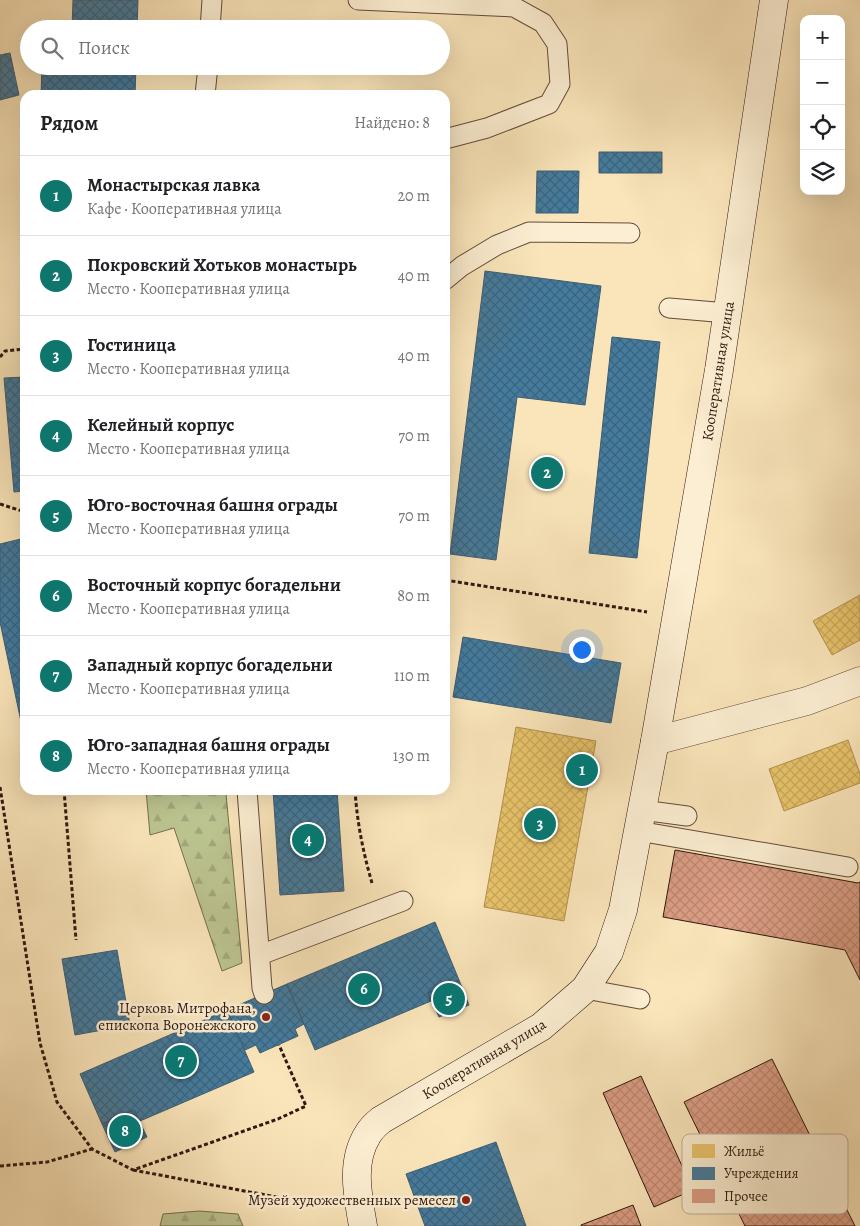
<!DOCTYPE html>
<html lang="ru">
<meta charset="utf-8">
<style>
body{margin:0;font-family:Alegreya,serif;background:#f6f6f6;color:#202124}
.controls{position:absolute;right:15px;top:15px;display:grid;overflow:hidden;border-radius:10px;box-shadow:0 5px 20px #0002}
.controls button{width:45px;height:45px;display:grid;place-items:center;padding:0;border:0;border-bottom:1px solid #e0e0e0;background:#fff;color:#202124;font:25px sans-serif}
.you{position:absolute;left:581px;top:649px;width:18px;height:18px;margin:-12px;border:4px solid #fff;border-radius:50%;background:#1a73e8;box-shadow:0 0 0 8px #1a73e833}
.badge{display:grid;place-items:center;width:32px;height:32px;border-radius:50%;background:#0f766e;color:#fff;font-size:16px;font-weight:700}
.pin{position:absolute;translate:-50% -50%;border:2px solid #fff;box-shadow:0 1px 5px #0006}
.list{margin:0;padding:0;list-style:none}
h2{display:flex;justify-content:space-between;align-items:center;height:65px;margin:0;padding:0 20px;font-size:21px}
h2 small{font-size:16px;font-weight:400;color:#757577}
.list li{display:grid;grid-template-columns:32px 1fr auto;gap:15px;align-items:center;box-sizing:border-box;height:80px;padding:0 20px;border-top:1px solid #e0e0e0}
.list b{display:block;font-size:19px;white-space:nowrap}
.list p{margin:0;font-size:16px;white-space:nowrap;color:#757577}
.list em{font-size:16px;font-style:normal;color:#757577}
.icon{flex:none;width:28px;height:28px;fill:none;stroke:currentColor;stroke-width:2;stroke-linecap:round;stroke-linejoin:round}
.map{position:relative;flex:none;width:860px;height:1226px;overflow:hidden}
.search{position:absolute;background:#fff;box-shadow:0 5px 20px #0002;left:20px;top:20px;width:430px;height:55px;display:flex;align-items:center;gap:12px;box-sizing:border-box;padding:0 18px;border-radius:28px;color:#757577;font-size:19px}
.panel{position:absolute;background:#fff;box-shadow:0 5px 20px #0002;left:20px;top:90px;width:430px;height:705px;border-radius:15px}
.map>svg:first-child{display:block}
.forest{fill:url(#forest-firs);stroke:#766e50}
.homes{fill:url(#homes-cross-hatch);stroke:#b1904f}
.public{fill:url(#public-cross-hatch);stroke:#3e5d72}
.building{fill:url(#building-cross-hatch);stroke:#2f180f}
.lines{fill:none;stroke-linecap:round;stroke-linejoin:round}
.lane-casing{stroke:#624b3a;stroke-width:21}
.street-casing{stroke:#624b3a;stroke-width:29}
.secondary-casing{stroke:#2f180f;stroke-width:29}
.path{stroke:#2f180f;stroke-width:3;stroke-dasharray:4 2.5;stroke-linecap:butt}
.lane{stroke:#fceed2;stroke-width:19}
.street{stroke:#fceed2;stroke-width:28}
.secondary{stroke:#fceed2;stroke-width:28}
.poi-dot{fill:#8f2418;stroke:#fceed2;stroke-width:2}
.labels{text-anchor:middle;stroke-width:5;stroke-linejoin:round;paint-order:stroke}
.street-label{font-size:15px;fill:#2f180f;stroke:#fceed2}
.poi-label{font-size:15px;fill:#2f180f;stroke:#fceed2;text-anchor:end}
.key{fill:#fceed2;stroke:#beae98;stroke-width:1}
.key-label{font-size:14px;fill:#2f180f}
</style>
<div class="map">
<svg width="860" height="1226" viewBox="0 0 860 1226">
<defs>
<pattern id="forest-firs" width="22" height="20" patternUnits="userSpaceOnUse" patternTransform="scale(1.25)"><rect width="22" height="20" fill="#bcc591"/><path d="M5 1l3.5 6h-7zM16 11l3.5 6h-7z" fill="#a2a87c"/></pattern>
<pattern id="homes-cross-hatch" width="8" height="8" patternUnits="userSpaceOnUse" patternTransform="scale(1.25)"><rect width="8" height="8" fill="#e9c46a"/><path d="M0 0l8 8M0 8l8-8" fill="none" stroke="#c8a85b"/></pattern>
<pattern id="public-cross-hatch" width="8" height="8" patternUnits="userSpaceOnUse" patternTransform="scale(1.25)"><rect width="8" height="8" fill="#457b9d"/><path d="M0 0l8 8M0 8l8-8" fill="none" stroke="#3a647e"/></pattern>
<pattern id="building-cross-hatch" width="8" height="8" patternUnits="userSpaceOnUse" patternTransform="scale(1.25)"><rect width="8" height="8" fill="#db9d84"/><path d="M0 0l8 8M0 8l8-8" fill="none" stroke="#bc8671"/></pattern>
</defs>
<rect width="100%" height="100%" fill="#fae5ba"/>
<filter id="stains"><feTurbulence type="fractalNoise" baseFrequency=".004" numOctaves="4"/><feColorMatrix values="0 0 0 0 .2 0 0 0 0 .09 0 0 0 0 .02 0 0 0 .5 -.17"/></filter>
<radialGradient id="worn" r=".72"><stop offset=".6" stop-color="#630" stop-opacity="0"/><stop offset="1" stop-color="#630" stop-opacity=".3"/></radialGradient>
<path class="forest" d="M146,790H218L226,794L242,963L222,971L174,828L150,835Z
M199,1211L238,1214L243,1226H160L163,1214Z"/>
<path class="homes" d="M860,595V640L832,655L813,621Z
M516,727L596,741L564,921L484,907Z
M848,740L860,774V783L784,811L769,769Z"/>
<path class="public" d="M73,0H138L137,29H72Z
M10,53L19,95L0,100V55Z
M42,66H136L135,95H41Z
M599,152H662V173H599Z
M537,171H579L578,213H536Z
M23,250H25V322H21Z
M485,271L601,286L585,405L517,397L496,560L450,554Z
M612,337L660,342L637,558L589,553Z
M25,377V491L14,492L4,378Z
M25,538V731H23L0,622V544Z
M463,637L621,663L611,723L453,697Z
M273,790H337L344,891L280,895Z
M435,922L459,980L428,993L431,1001L315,1050L287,984Z
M117,950L130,1025L75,1035L62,959Z
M459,980L469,1005L439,1017L428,993Z
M287,984L304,1024L295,1029L298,1036L260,1053L256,1045L245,1050L227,1010Z
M227,1010L254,1072L140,1121L134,1110L102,1124L80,1074Z
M134,1110L147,1137L115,1152L102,1124Z
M496,1142L526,1226H425L406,1174Z"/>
<path class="building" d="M675,850L858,883L860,882V980L845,950L663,917Z
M772,1059L855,1226H745L684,1102Z
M641,1076L693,1190L654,1207L603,1093Z
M633,1205L641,1226H581V1225Z"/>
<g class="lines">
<defs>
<path id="lane" d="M358,0L514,7L543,23L557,44L560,84L549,104L487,128L445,139
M210,29L212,0
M205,95L208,66
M445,280L462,266L497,245L529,232L630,233
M669,308L727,313
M247,790L262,988L264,994
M642,810L687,816
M638,831L848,867
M260,955L403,901
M585,989L640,999"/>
<path id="street" d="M655,741L807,701L860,681"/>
<path id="secondary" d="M363,1226C358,1196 350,1162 368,1134C371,1129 376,1124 381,1120L541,1027L585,989L609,952L623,910L655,741L719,370L774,0"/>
</defs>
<use href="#lane" class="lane-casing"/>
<use href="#street" class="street-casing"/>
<use href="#secondary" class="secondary-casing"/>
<path class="path" d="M0,357L5,351L25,349
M0,504L25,512
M445,580L647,612
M0,787L40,1043L57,1102L92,1149L133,1170L278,1119L306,1106L279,1045
M64,790L76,940
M355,790C357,822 363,852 372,883
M0,1166L47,1162L92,1149
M133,1170L303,1202"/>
<use href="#lane" class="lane"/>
<use href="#street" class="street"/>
<use href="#secondary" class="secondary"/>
</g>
<g class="poi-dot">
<circle cx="266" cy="1017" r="5"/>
<circle cx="466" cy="1200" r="5"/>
</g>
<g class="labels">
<g class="street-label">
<text transform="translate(718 371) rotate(-81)" y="5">Кооперативная улица</text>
<text transform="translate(484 1059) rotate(-31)" y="5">Кооперативная улица</text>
</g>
<g class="poi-label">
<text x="256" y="1013">Церковь Митрофана,<tspan x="256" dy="17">епископа Воронежского</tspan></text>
<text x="456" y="1205">Музей художественных ремесел</text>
</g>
</g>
<rect x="682" y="1134" width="166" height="80" rx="8" class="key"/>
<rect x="692" y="1144" width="23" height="14" fill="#e9c46a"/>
<rect x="692" y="1167" width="23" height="13" fill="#457b9d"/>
<rect x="692" y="1189" width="23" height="14" fill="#db9d84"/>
<g class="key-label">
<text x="724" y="1156">Жильё</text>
<text x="724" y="1178">Учреждения</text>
<text x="724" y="1201">Прочее</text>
</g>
<rect width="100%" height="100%" filter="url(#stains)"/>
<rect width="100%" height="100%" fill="url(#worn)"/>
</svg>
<div class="controls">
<button>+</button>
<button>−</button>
<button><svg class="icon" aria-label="locate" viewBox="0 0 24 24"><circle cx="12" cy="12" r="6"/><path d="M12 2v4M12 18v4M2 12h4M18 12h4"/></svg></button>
<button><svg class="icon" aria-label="layers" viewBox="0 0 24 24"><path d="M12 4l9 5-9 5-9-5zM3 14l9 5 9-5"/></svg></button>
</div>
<div class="you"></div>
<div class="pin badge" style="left:582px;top:770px">1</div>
<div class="pin badge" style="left:547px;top:473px">2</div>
<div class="pin badge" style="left:540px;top:824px">3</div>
<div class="pin badge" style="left:308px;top:840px">4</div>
<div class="pin badge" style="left:449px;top:999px">5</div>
<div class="pin badge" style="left:364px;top:989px">6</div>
<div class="pin badge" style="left:181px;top:1061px">7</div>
<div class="pin badge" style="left:125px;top:1131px">8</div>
<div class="search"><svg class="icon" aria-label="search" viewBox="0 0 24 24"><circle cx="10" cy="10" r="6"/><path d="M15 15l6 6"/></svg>Поиск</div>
<section class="panel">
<h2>Рядом<small>Найдено: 8</small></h2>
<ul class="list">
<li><span class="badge">1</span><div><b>Монастырская лавка</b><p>Кафе · Кооперативная улица</p></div><em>20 m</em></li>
<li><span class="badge">2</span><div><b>Покровский Хотьков монастырь</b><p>Место · Кооперативная улица</p></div><em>40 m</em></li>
<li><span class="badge">3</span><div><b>Гостиница</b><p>Место · Кооперативная улица</p></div><em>40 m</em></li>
<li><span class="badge">4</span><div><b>Келейный корпус</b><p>Место · Кооперативная улица</p></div><em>70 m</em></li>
<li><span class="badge">5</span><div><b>Юго-восточная башня ограды</b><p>Место · Кооперативная улица</p></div><em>70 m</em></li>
<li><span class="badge">6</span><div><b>Восточный корпус богадельни</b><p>Место · Кооперативная улица</p></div><em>80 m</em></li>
<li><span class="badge">7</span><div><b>Западный корпус богадельни</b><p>Место · Кооперативная улица</p></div><em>110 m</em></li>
<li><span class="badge">8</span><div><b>Юго-западная башня ограды</b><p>Место · Кооперативная улица</p></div><em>130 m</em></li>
</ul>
</section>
</div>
